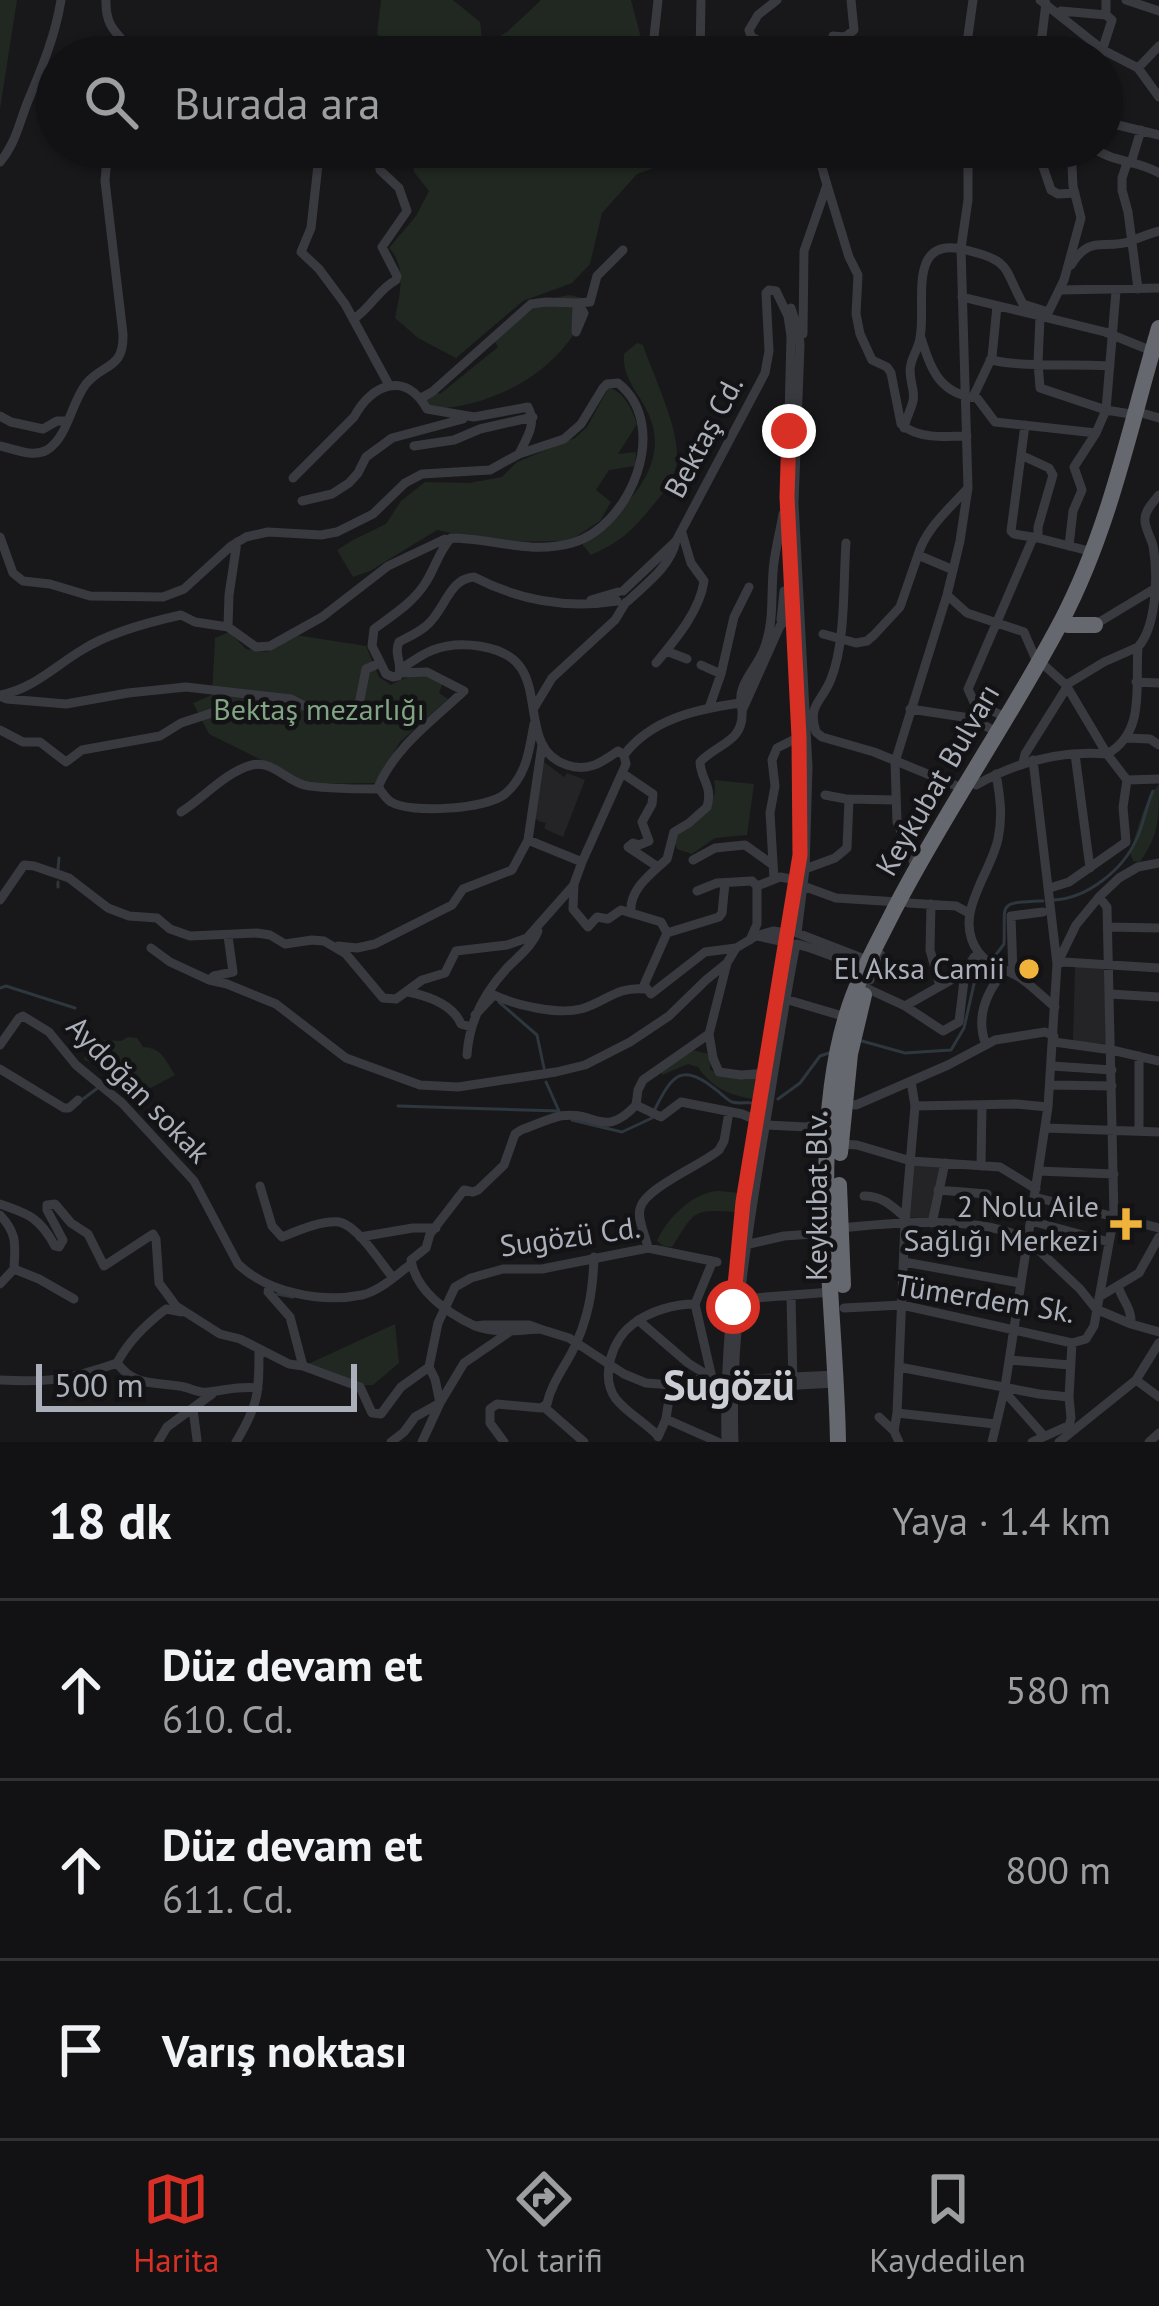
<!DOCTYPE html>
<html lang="tr">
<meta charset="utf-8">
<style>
body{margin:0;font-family:"PT Sans",sans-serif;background:#1b1b1d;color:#f1f3f6}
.scale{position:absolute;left:36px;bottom:30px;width:321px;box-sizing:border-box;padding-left:12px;border:6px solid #aaafb9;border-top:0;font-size:33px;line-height:42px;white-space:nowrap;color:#aaafb9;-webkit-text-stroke:9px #131315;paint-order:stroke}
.stop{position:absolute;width:36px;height:36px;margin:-27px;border:9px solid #d93025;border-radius:50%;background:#fff}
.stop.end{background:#d93025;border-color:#fff;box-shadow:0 3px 12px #0008}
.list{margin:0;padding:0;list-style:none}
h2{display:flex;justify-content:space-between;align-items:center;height:156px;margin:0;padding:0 48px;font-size:51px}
h2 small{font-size:39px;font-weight:400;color:#9c9ea0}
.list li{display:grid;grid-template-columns:78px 1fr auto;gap:36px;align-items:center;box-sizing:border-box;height:180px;padding:0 48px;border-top:3px solid #313234}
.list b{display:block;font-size:45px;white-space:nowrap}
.list p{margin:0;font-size:39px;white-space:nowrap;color:#9c9ea0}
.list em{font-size:39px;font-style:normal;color:#9c9ea0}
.icon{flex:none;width:66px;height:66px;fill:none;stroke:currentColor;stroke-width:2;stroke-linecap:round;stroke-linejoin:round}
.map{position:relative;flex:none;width:1159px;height:1442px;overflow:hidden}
.search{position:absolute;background:#121214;box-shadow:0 3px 9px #0004;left:36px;right:36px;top:36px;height:132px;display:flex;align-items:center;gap:30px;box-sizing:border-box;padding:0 42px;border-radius:66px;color:#9c9ea0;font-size:45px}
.sheet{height:696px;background:#121214}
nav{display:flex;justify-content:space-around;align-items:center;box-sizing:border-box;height:168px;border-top:3px solid #313234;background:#121214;font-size:33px;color:#9c9ea0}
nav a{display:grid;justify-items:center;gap:6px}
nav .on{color:#d93025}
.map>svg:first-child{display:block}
.built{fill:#242427}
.green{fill:#202821}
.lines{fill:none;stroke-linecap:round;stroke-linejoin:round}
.stream{stroke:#2e363e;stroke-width:3}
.minor{stroke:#393a3f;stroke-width:9}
.highway{stroke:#65686f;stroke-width:16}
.route{stroke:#d93025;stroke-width:15}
.poi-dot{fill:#efb23a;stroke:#131315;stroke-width:4.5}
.labels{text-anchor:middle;stroke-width:9;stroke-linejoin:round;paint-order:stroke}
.street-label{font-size:30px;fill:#aaafb9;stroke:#131315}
.park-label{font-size:30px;fill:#81a484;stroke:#131315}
.poi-label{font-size:30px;fill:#aaafb9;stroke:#131315;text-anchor:end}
.district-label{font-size:42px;font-weight:bold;fill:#cbced5;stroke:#131315}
</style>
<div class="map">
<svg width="1159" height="1442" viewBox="0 0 1159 1442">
<rect width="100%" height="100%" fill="#18181a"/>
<path class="built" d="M544,762L564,777L567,773L585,780L563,837L547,830L544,828L546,823L538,821L534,816Z
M1075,966L1104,967L1106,1044L1073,1041Z
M914,1163L942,1166L930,1219L908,1217Z"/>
<path class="green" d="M0,0H17L0,109Z
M381,0H453L480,22L483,48L508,31L541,0H631L646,57H396L377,34Z
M412,147H685L684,157L637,174L602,213L590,264L572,283L523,301L456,358L418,338L395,318C400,294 407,267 389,248L416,216L429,191L414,172Z
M569,295L583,298L587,310C562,370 496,407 432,409L421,396L434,390L440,394L498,347L491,336L529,303Z
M637,343L643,345C653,376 686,440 675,471C670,486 659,498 649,510C630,533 618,543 591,555L582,544C620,512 674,469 648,413C639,393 622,378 624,354Z
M609,387C626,395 631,407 637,424L618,454L636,452L635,466L609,470L596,490L611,502L600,521L569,541L497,542L437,530L370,571L353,577L337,550L353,540L386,524L401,501L425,482L469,483L502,477L517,462L575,438L587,427Z
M229,632L246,649L267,652L296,635L366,646L379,677L391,685C412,673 421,673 443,683L439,693L448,699L400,742L375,783L310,784L209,734L193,703L212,695L215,638Z
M714,780L754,784L747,835L715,838L692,854L677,849L675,841L678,829C697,817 720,805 714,780Z
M1159,784C1159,819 1159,835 1140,862L1133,861L1130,852C1139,829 1142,803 1159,784Z
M128,1037L137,1038L143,1047C163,1048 166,1062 175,1075L147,1090L143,1089L137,1076L112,1056L91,1062L84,1060L87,1047L102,1040L121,1041Z
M689,1049L708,1054L711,1061L710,1069L720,1077L758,1076L753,1099C734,1096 718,1091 705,1076C693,1063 705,1070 688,1064L662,1075L660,1070Z
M719,1191L741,1193L735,1212C692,1209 695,1211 672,1247L663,1246L657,1241C666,1219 694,1191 719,1191Z
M395,1324L399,1363L373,1385H362L308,1364Z"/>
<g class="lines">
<path class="stream" d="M58,869L59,858
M58,882V887
M1053,900C1087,899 1124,869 1137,838C1144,823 1146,806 1153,791
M0,988L6,986L75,1008
M499,1002L537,1035L544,1068
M862,1041L905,1053L951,1050L964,1028L974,984L1004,944C1006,902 995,903 1043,901
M83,1099L99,1087
M778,1099L800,1083L820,1056L829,1053
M398,1106L559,1111L546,1082
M655,1109C672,1075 682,1062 715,1089C721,1093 726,1099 732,1102C739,1104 746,1102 753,1103
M572,1120L622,1132L652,1118
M277,1294L293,1297"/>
<path class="minor" d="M106,0C105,31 121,34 136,57
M658,0L654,37L663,57
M777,0L758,15L749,30L751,36L782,57
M1040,0L1103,50L1138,68L1159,97
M1126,0L1159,11
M1061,11L1106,15V0
M833,36L845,37L854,30L851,0
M1042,36L1045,57
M700,57L701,0
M908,57L920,51L937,57
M965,57L973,0
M1005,57L1030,53L1042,36L1046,3
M1100,57L1112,20L1106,15
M1138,68L1159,46
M1105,122L1159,135
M320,147L311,228L301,252L319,269L345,304L389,385
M1006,147L1028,153L1039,147
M1092,147C1113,163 1138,160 1159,173
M1037,149L1051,190L1058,194L1075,193
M0,162C16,143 19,123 28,101C42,67 55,37 61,0
M1127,163L1122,178V190L1128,212L1138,289
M1131,163L1141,130
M827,185L849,257L858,275L856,314L860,334L872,360L887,367L891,373L901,424C917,439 946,437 967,436
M1071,265C1091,233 1104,251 1131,241C1141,237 1148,234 1159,231
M1061,290L1159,288
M962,297L1105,332L1152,351
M791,308L799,333L800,345L794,503L808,767L805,869L797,933L867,960L870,965V980
M1048,313L1064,280L1081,218L1073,186L1071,147
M1040,317L1038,363L1040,388L1106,410L1116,291
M355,318C371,307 379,289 396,280L397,276L382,247L407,211L399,188L380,170V147
M803,334L804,251L827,185L816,147
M921,338C931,369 939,394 977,398L995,422L1096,433
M990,360C1030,368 1070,363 1110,366
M973,397L992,357L997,306
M421,398L432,392L531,304L546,302L577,303L584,313L576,332L577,303L590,302L597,276L623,250
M1145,414L1159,418
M0,416L11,422L43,429L57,421H67
M1025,425L1011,531L1014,534L1038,538
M904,428C906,418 911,410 913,401C916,390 907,377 911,364C913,355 919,347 920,338C927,305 905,234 966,250C1012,261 1003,268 1023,304L1048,312
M0,446C14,449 33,458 47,450C68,437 71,403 86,384C103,363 124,370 123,334L105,181L108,147
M414,446L454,440L480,429L533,417
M1021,455L1049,468L1053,475L1038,527V538L1093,552
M293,478L354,417C372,383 406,371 427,409L474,417L528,407C537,424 527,437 519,454
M302,501L332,494L349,483L358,473L366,457L392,438L463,419
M0,537L13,573L23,581L50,584L90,596L163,597L184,589L231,546L246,537L268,532L321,535L337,532L373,514L405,483L422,474L490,470L519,454L564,439L581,424L603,388L607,384L618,383C672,426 630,527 572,543C529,555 492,538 451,538C439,551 435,568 426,582C414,602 393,615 374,629L372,646L386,674L393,677L398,676C404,665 393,655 399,642C408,637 418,633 426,626C445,611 448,579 474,577C520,601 566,609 617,601
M846,543C843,584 846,641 831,679C822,702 807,705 816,732L822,737L874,752L964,789
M1069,546L1073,511L1082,490L1074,467L1096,433L1106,410L1136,415
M918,555C926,528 950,508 968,488
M623,591L676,541
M947,595L967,613L1024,632L1037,662
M591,600L618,592
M628,601C647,583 670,567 676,541L765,373L769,351L766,293L769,290L776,291
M781,620L784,591
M1096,624L1154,589
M228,627L229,595L237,542
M823,634L856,643L867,641L874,635L900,607L918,555L951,569
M666,651L687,659
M656,663C675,640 700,611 704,581L691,563L682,533
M701,665L721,674
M1045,666L1066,685L1107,754C1146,732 1135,687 1138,647C1157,626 1158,573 1153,546C1151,537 1144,527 1145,519C1145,510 1154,501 1159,495
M401,669C411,662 422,654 433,650C458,640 505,644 521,668C541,698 524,751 567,765C588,772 601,763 618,751L624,755L626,764L582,862L574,884L573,909L588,927L597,917L608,919L621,910L661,922L667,933L644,985L651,994L705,952L736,948
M400,673L427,672L464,691C433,720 396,746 378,787C382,792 385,798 391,802C411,814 487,809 505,794C527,775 529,751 534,724
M1136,682L1159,683
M1066,685L1104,662L1138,647
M0,695C33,689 55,666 82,650C110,632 149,622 181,615L195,622L228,627L256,647L270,646L322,617L388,566L445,539
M0,696L7,699L66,704L128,693L186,687L291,699L328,718L341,717L359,704L366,669L380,663
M534,708L552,678L615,620L626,602
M709,708L721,674L734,617L749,587
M910,709L970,718L997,732
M742,710C735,685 755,672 764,649C774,623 771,599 773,572C774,553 780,533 783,514
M1005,717L974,702L968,689L1033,538
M0,730L23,742H40L66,762L82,750L160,736L181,723L233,706L280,702
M1127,738L1150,739L1159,745
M1075,754L1090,868
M624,755C651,719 697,709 740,703
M1033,760L1057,964L1064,962L1159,968
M1023,762L1025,754L1067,687
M622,773L653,794L652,804L642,822L649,841L639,845L633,843L628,847L658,867
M996,774C1000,796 1003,816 998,839C990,876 951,916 979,953C989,966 1005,968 1019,977C1031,985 1043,997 1055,1007
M976,785C1017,762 1059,750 1107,754L1127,780L1159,779
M825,795L846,799L896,800
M181,812C203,798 227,771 252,765C271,760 286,780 304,785C320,789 361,789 380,789
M528,840L542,745
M693,860L715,848L745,845L773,865
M916,868L897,822L895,762L947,595L960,541L968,488L961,248L968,200V147
M805,869L835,858L847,848L849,799
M774,879L770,813L775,786L772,760L777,748L799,737
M803,886L836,898L898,902
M1053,887L1069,882L1126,842L1123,807L1127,780
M697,891L717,883L752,881L757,886
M0,900L24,865L34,866L69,878L108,908L129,916L157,918L170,929L190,936L257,933L270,935L285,944L312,940L324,941L346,954L383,998L396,999L422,980L445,973L456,951L507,945L527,938L573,886
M908,903L956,906L967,912
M931,904L930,950L940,986
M631,912C629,889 652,873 667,859L674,832L689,823L707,807C713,785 701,781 700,762C718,743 744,742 742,711L780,626L792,614
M1108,927L1159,928
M667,933L719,917L722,913L725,883
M757,936L785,942L773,1026
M750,940L757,924V886L780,877L797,880
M338,946L357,948L375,944L452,905L463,889L512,870L528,840L582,862
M151,948L170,962L209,980L227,984L276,1004L346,1058L420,1085L458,1087L556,1072L585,1065L630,1042L669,1016L706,980L727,963
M1013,974L1011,916L1043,912
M209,980L214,976L233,972L228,936
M866,988L905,1006L943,1031L959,1022L965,972
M408,992C428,996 453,1005 461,1024L471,1027
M1110,994L1159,997
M785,999L846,1017
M905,1006L965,972L974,957L984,958
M475,1015L494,995C515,1005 557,1015 581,1009C606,1002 616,986 645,989
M709,1034L643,1080L638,1090L636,1105L661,1117L681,1102L742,1114L761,1122
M1054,1042L1112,1050L1159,1061
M0,1045L19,1018L23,1016L49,1032L76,1065L122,1103L194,1181L238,1264C268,1293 322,1303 362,1295C380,1291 396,1275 410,1265
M986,1045C975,1017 987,991 1005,970
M467,1055C469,1021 484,993 507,968C519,956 532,946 538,931
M1052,1066L1112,1070
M0,1069L64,1108H69L78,1100
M766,1073L741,1075L719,1072L713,1058L709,1034L727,963L736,948L756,936L773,931L786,933L800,855L799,737L787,497L791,336L788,316L776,291
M1050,1085L1112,1086
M843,1104L856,1105L948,1065L995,1040L1045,1032L1054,1036
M915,1106L1016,1104L1048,1107
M766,1125L807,1127L829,1119
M1045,1128L1159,1132
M1139,1131V1056
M840,1144L857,1145L911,1161L1000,1167L1036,1189
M981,1166L982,1106
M1038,1171L1114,1174
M260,1186L272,1226L282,1237C297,1231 322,1220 339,1222C357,1225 381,1263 393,1278
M938,1190L987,1194
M864,1196C883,1196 892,1206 906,1218
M1034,1197L1159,1228
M0,1204C29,1214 40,1218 55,1246L59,1247L63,1240L47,1210V1205L55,1204L71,1223L88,1234L104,1266L153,1234L156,1239L159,1283L176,1306L220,1334L240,1339L289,1364L303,1366L360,1387L372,1413L381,1414L401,1387L429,1367L438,1323L455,1287L471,1278L503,1269H542L648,1248L717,1262
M0,1215C18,1234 15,1245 14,1269L0,1284
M1031,1221L1109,1242
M932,1223L945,1163
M840,1228C894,1223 979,1214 1028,1240L1080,1289L1096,1309L1131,1324L1159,1332
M360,1237L413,1228H436
M745,1245L784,1236L828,1233
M648,1248C646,1236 637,1220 640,1209C644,1188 702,1165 719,1150L724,1141L729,1112
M904,1262L1020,1283
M14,1269L39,1279L74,1299
M269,1286L268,1292L290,1317L303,1366
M1118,1286C1122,1300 1132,1308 1131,1324
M791,1296L793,1385
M1099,1297L1139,1273L1159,1237
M741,1299L832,1292
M695,1304L712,1263
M844,1308L902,1305L1072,1343L1086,1339L1094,1326L1114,1216L1107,907L1099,897
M638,1320L688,1363L712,1378
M484,1325H529L540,1329C517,1330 498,1334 475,1326Z
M475,1326C447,1313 416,1291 411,1260L426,1248L430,1234L464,1190L473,1192L478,1190L504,1165L515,1134L521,1130C533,1126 547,1119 560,1116C596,1110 603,1140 636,1105
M540,1329L569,1338L624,1374L646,1383L725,1389L836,1383
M1009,1360L1070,1365
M117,1363C134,1386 153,1382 179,1386C189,1387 199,1394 208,1392C226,1390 239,1386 258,1388
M899,1367L1039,1394L1069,1397
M730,1378L734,1380L836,1375
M0,1380C48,1383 71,1379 117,1363C129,1340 146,1324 166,1309L182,1312
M1136,1380L1159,1397
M676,1382L713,1378
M1004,1391L1044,1436
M544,1407L584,1442
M193,1409L197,1440
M897,1413L995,1424
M879,1417L894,1431
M666,1419L718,1442
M1069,1426L1071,1418L1069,1397L1072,1343
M658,1436C646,1423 627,1413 616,1399C599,1376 613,1339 633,1324C650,1311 674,1304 695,1304L712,1378
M658,1437L666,1419L671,1385
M158,1442L167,1427L212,1394
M236,1442C259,1404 259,1392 259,1350
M391,1442L404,1432L415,1417L440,1403L435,1379L429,1367
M422,1442L440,1403L464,1363L508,1333
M504,1442L490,1423V1409L497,1404L541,1408L547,1404C551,1385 563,1369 572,1352C588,1321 593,1291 594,1257
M726,1442C723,1318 745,1194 766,1072
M734,1442C730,1336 748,1231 765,1127C775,1066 784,1005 796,944C813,947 853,966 865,966C875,966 876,962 881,955
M899,1442L894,1431L897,1413L905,1222L915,1106L911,1081
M992,1442L1005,1387L1048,1107L1057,964L1076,925L1099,897L1119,878L1138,867L1159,863
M1032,1442L1070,1425
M1059,1442L1136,1380L1159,1343
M1149,1442L1159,1433"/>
<path class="highway" d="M1068,625H1095
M840,1153L850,1054L864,995
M839,1185L843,1285
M838,1442C836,1310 808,1144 846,1017C857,979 876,946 894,910C945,811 1010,719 1062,620C1110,528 1130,426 1159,328"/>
</g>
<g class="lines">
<path class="route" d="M733,1307L743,1202L800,855L799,737L787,497L789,431"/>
</g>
<g class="poi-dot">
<circle cx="1029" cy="969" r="12"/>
<path d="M1120 1206h12v12h12v12h-12v12h-12v-12h-12v-12h12z"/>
</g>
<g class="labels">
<g class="street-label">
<text transform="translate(704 437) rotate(-62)" y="10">Bektaş Cd.</text>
<text transform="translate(938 780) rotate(-60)" y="10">Keykubat Bulvarı</text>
<text transform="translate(138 1090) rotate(46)" y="10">Aydoğan sokak</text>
<text transform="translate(817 1196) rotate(-90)" y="10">Keykubat Blv.</text>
<text transform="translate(570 1237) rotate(-8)" y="10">Sugözü Cd.</text>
<text transform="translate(985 1299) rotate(9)" y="10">Tümerdem Sk.</text>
</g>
<g class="park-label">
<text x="319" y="720">Bektaş mezarlığı</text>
</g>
<g class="poi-label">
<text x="1005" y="979">El Aksa Camii</text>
<text x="1099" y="1217">2 Nolu Aile<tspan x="1099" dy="34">Sağlığı Merkezi</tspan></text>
</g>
<g class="district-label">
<text x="729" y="1400">Sugözü</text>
</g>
</g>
</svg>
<div class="scale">500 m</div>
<div class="stop" style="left:733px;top:1307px"></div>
<div class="stop end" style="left:789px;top:431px"></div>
<div class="search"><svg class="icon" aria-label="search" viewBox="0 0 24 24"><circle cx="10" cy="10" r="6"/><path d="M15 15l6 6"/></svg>Burada ara</div>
</div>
<section class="sheet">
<h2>18 dk<small>Yaya · 1.4 km</small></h2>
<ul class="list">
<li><svg class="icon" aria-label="ahead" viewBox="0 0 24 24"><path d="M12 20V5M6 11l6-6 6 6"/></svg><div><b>Düz devam et</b><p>610. Cd.</p></div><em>580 m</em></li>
<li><svg class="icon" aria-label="ahead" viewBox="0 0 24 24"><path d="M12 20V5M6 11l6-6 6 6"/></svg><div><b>Düz devam et</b><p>611. Cd.</p></div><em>800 m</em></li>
<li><svg class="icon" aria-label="arrive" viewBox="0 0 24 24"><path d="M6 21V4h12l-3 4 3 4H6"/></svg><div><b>Varış noktası</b></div></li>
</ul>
</section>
<nav>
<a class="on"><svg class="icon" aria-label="map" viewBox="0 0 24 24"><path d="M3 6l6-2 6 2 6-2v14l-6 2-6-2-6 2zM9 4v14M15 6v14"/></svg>Harita</a>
<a><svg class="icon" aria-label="directions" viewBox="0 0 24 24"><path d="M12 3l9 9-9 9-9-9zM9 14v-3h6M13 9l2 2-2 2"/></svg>Yol tarifi</a>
<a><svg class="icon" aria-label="saved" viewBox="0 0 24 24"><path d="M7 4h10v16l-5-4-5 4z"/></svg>Kaydedilen</a>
</nav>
